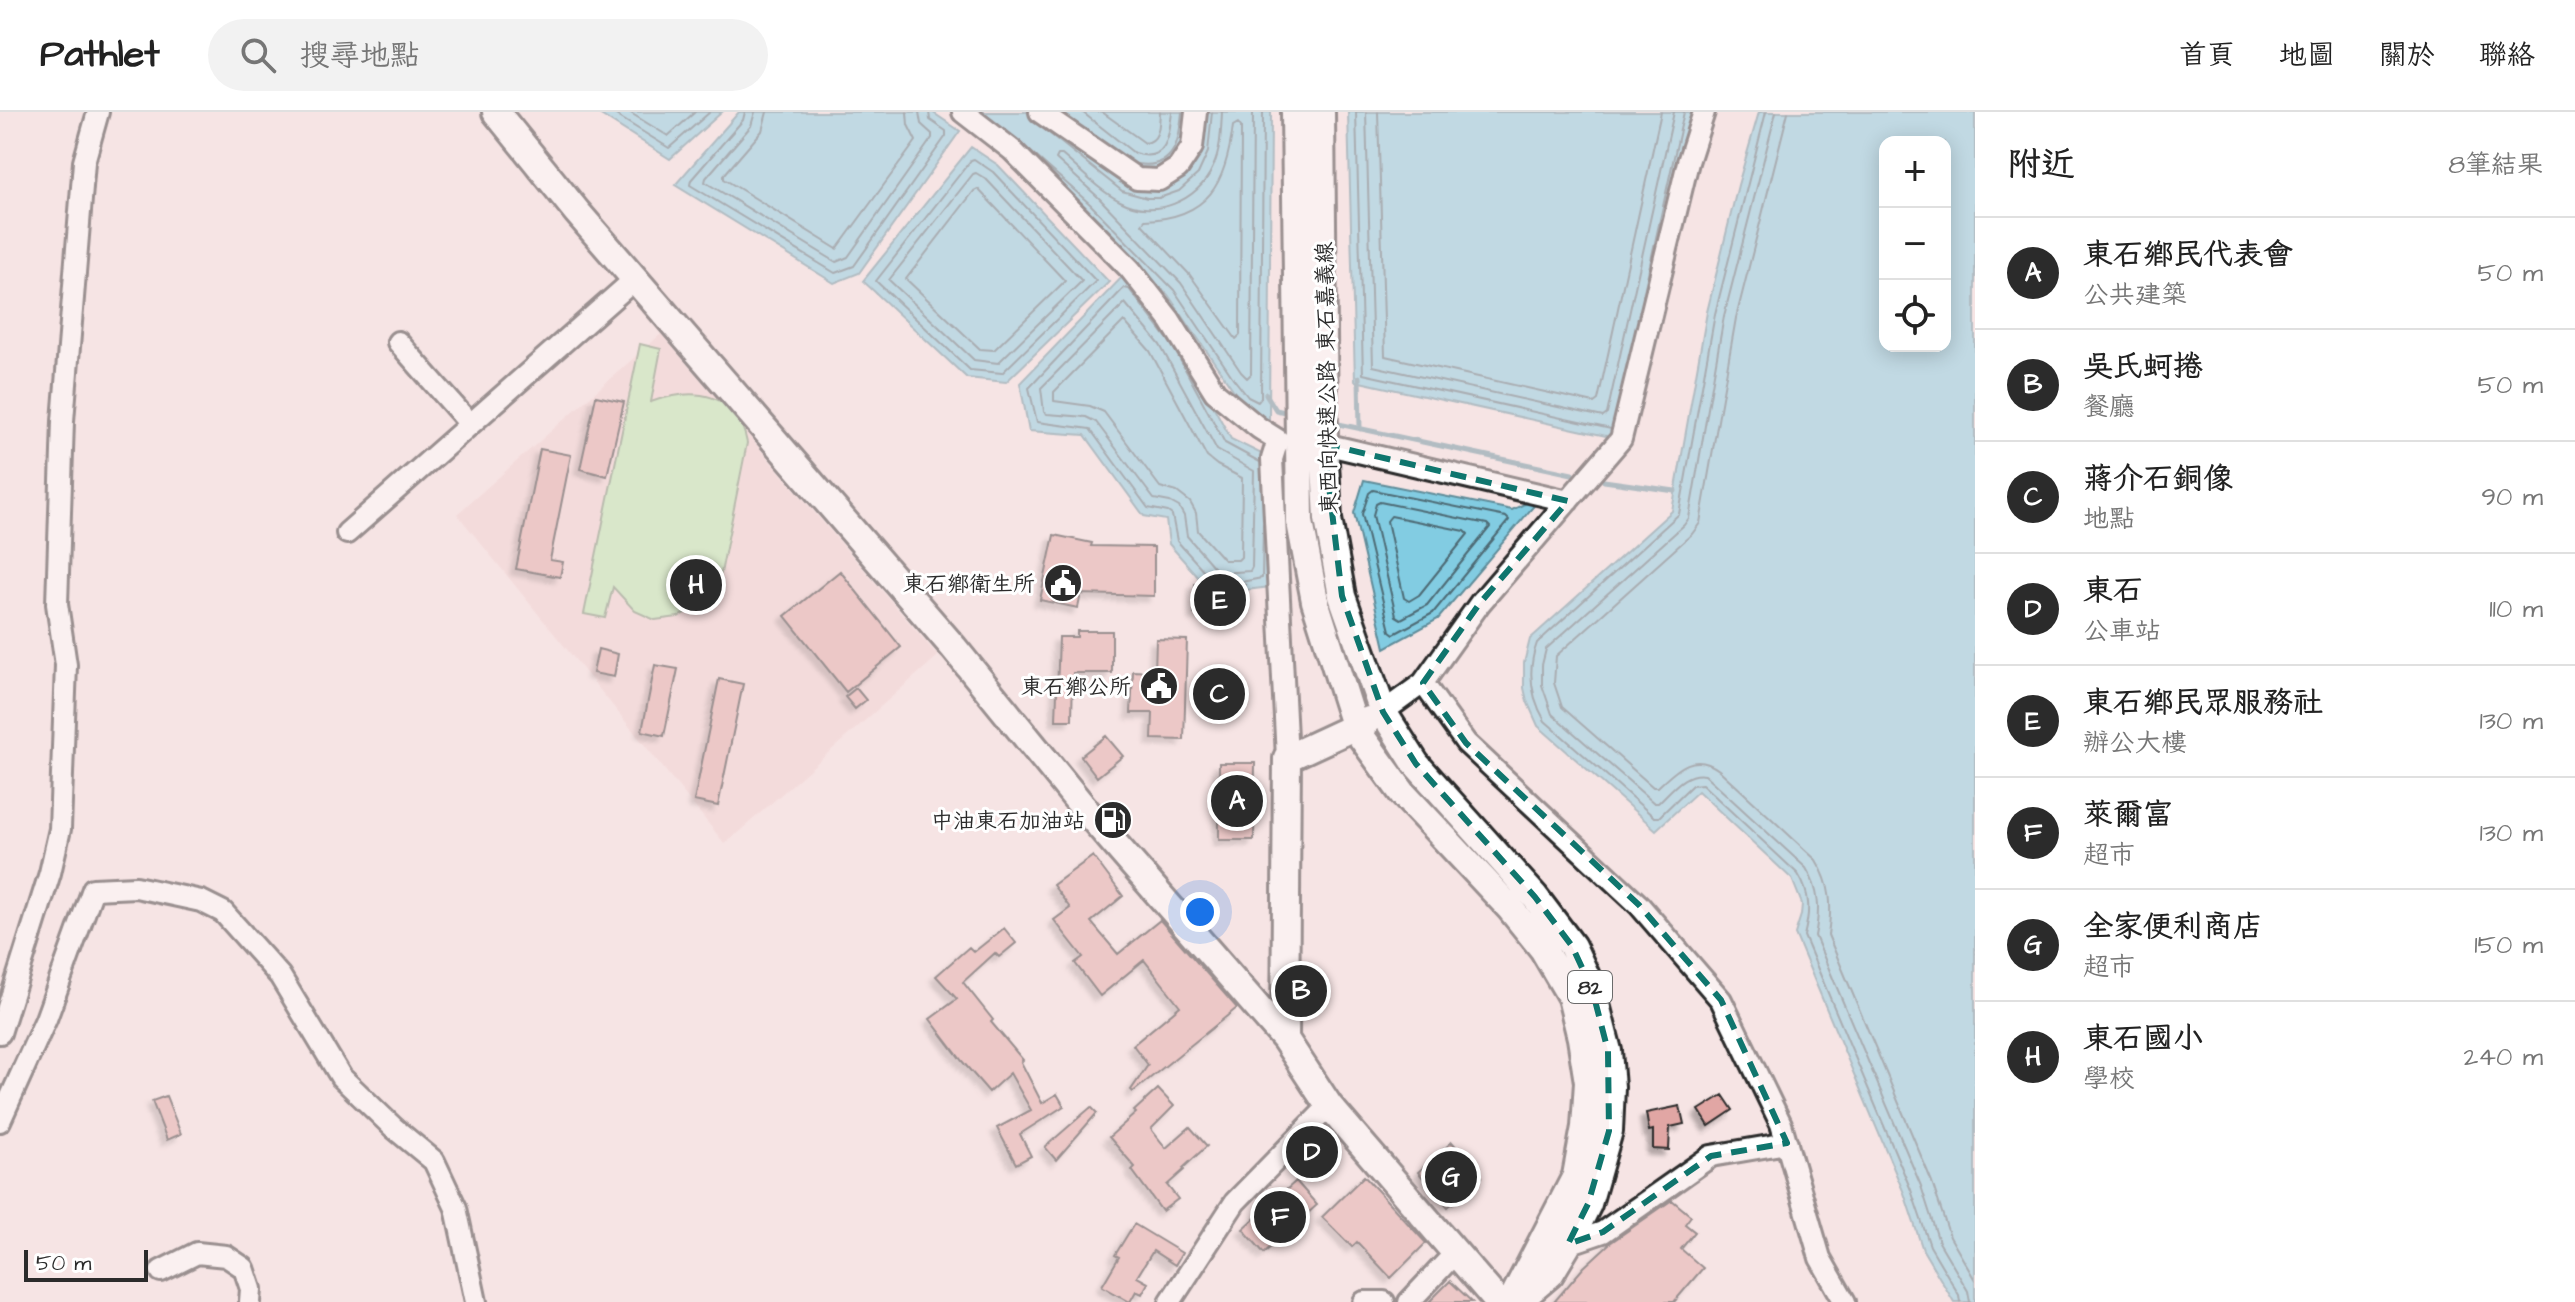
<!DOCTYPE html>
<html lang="zh-TW">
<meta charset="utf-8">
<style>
body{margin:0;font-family:"Architects Daughter","LXGW WenKai TC",sans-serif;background:#f2f2f2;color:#222}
.controls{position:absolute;right:24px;top:24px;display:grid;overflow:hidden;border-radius:16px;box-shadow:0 4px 20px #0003}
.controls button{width:72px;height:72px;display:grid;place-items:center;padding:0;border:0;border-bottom:2px solid #e0e0e0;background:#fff;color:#222;font:40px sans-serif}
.scale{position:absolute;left:24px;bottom:20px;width:124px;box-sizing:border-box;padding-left:8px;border:4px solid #2b2b2b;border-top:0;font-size:22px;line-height:28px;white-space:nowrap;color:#2b2b2b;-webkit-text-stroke:6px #fff;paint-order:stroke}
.you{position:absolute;left:1200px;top:800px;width:28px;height:28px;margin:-20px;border:6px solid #fff;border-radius:50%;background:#1a73e8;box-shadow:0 0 0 12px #1a73e833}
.badge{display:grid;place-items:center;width:52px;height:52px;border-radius:50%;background:#2b2b2b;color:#fff;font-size:26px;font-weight:700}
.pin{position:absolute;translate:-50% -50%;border:4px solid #fff;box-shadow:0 2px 8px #0006}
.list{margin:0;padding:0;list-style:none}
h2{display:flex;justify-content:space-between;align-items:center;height:104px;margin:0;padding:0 32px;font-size:34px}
h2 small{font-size:26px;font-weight:400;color:#767676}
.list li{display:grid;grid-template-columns:52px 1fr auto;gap:24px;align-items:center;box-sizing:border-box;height:112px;padding:0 32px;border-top:2px solid #e0e0e0}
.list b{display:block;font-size:30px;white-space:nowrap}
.list p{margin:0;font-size:26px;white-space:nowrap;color:#767676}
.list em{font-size:26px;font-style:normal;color:#767676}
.icon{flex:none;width:44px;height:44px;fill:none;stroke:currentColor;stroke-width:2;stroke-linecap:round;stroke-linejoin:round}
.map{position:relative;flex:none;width:1975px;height:1190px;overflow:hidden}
header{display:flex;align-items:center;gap:48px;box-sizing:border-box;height:112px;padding:0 40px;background:#fff;border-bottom:2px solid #e0e0e0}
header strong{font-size:38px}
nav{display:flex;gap:44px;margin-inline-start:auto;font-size:28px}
.search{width:560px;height:72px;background:#f2f2f2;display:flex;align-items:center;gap:20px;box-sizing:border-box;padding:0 28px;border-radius:44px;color:#767676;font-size:30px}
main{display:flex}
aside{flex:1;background:#fff}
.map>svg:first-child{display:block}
.built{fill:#f0d1d1}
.green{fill:#b5eaac;stroke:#708a6c;stroke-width:2}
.water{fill:#82cce2;stroke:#5f8c99;stroke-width:2;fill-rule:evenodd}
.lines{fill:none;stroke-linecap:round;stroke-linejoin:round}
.shore{stroke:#4e6b74;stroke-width:2}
.stream{stroke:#5f8c99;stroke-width:5}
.building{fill:#e1a6a4;stroke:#2b2b2b;stroke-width:2;filter:url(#shadow)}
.minor-casing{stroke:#2b2b2b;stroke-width:26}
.major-casing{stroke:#2b2b2b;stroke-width:32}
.minor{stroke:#fff;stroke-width:20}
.major{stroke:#fff;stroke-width:26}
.marked{fill:none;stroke:#0f766e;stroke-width:6;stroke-dasharray:16 10;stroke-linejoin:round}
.labels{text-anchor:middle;stroke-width:6;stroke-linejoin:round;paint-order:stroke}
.shield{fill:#fff;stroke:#6b6b6b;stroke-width:2}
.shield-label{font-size:20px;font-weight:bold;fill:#2b2b2b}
.street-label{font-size:22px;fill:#2b2b2b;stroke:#fff}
.poi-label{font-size:22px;fill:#2b2b2b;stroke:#fff;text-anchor:end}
</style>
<header>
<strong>Pathlet</strong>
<div class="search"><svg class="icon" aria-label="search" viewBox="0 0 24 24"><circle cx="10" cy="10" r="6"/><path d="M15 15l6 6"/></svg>搜尋地點</div>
<nav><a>首頁</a><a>地圖</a><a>關於</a><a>聯絡</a></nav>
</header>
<main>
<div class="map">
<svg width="1975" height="1190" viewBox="0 0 1975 1190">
<defs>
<filter id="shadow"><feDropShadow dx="-5.5" dy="5.5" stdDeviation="2" flood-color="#0004"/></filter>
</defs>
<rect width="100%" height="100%" fill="#f6e4e4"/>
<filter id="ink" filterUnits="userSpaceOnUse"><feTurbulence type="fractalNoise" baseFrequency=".0125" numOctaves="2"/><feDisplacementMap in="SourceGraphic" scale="16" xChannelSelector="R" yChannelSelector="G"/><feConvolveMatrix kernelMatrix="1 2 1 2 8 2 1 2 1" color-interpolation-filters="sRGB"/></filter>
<g filter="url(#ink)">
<path class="built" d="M661,222L938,544L725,732L457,402Z"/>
<path class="green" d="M640,232L661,237L651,290C694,275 737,279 747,331L719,471L702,491L678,505L655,508L635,499L613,475L605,506L584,502Z"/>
<path class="water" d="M596,0H722L670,47Z
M739,0H932L960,19L859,161L834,171L675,73Z
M972,0H1033L1062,20L1127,73L1147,78H1157L1176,71L1192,57L1200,38L1204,0H1271L1269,308L1243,292L1168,183L1085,98Z
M1053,0H1190L1187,30L1166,56L1142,61Z
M1348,0H1692L1620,327L1355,269Z
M1759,0H1975V1190H1954L1923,1138L1904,1081L1795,822L1801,803L1802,792L1792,767L1698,679L1656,718L1538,614L1527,589L1524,576V551L1530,527L1672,399L1707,200L1738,73ZM1885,30H1945V234H1885Z
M971,35L998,53L1109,170L1006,270L967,266L863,169Z
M1126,161L1175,223L1231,327L1272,347L1270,475L1213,482L1169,432L1166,408L1144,404L1085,323L1029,319L1020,271Z
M1364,368L1512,398L1543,383L1438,507L1385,536L1354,401Z"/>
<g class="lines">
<path class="shore" d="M611,0L669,36L710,0
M629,0L668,24L695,0
M745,0L743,8L691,68L690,73L835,161L854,154L946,24V19L930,8L929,0
M755,0L751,14L706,66L705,70L836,150L848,145L932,26V22L921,12L919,0
M767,0L762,19L724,63V67L837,137L916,29L908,13L907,0
M1082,0L1134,41C1167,52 1169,24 1172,0
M1102,0L1145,31C1160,29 1159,13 1160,0
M1222,0C1221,18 1221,38 1213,55C1198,90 1154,107 1120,89C1099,79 1080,58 1062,43H1058L1056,47L1098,85L1181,171L1241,260L1247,266L1251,262L1253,0
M1356,0L1363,262L1611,317
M1366,0L1373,254L1603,305L1607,302L1674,0
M1378,0L1385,244L1594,291L1598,288L1661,0
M1766,0L1715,202L1679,402L1537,531C1527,558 1531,585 1545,609L1654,705H1659L1692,673L1702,672L1798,762C1811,783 1810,800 1804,824L1911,1078L1930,1134L1959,1183L1960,1190
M1776,0L1724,204L1689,406L1684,413L1546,537L1542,553V573L1552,602L1654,691H1658C1672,678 1685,659 1705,663L1806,756C1820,779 1820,798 1815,824L1921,1074L1939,1130L1968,1179L1970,1190
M1788,0L1736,206L1700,411L1692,422L1556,544L1554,571L1562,595L1653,675H1658C1677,657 1694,639 1719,658L1816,748C1832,774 1832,795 1828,823L1932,1070L1950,1125L1975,1168
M1030,6L1122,79L1147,86H1159L1179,79L1198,62L1208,40L1212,0
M1238,11L1241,15L1240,223L1236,227L1190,163L1142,112L1145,108C1209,106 1226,71 1233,14Z
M1030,39L1090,92L1174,178L1233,266L1248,285L1258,290L1261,286L1263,0
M974,47L993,60L1096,169L1002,261L970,258L876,169L971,48Z
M1137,52C1175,58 1179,29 1182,0
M976,61L986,67L1082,169L998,251L974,248L889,168L973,62Z
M978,77L1065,169L994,238L980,237L906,167L974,79Z
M1643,184L1684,0
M1125,191L1160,233L1217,338L1254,359L1252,455L1250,459L1219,461L1187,424L1184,404L1179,395L1170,390L1154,387L1096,310L1086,305L1047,302L1044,300L1041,276Z
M1124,209L1150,239L1207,345L1217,353L1242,366L1241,445L1238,448H1224L1198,419L1196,401L1190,390L1177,380L1160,375L1104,300L1090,294L1054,289V280Z
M1166,225L1129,177L1124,176L1029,276L1037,310L1090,317L1148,396L1168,400L1172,403L1177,429L1214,470
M1171,231L1225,331L1260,350
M1373,378L1506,405L1509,408L1433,501L1394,522L1390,519L1362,402L1369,381Z
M1380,390L1487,412L1490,415L1427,493L1401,507L1396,504L1373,403L1376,392Z
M1391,404L1465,419L1468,422L1419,483L1409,489L1404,486L1387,409Z
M1236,471L1262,466L1263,412"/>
<path class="stream" d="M1359,265L1360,317
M1266,282L1276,298L1289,301
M1334,311L1572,362
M1604,369L1675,379"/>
</g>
<path class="building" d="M596,284L624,290L607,364L580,357Z
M540,337L571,343L550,448L563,450L560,465L516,457Z
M1054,423L1092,431L1091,434L1154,435V484L1081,482L1078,496L1040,488Z
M840,459L901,535L846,580L785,504Z
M1195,472L1245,473L1244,503L1194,502Z
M1077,519H1112V561H1073L1072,608H1056L1059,525H1077Z
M1156,527L1187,528L1184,628L1152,627L1153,601H1131L1133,559L1155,560Z
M598,537L618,542L614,565L593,561Z
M655,553L678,557L664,624L642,619Z
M719,567L743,572L718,694L694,689Z
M856,576L866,588L855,597L845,585Z
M1106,624L1123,644L1097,665L1081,644Z
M1219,651H1255L1254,728H1219Z
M1093,744L1123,784L1091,810L1118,842L1160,808L1237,896L1133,980L1131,978L1148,953L1133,933L1180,894L1144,848L1100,884L1075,851L1083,845L1054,808L1070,796L1053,773Z
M1004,816L1016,831L999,845L995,841L963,870L993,908L991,910L1023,948L1021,950L1042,991L1057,982L1064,994L1020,1022L1031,1044L1016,1052L997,1016L1031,998L1010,961L989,980L962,949L930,907L957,887L936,864L969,835L974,840Z
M1158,977L1174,994L1151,1017L1166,1036L1190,1015L1207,1034L1183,1056L1184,1058L1167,1073L1178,1087L1162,1099L1132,1058L1135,1055L1109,1025L1136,1001L1134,999Z
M1723,983L1733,998L1709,1014L1699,998Z
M166,984L181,1022L167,1028L152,989Z
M1680,994L1684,1012L1670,1015L1669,1038L1653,1037V1018L1649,1019L1646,1001Z
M1091,995L1097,1001L1056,1048L1045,1035Z
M1452,1030L1482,1065L1448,1095L1418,1060Z
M1364,1064L1426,1131L1391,1166L1357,1130L1352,1135L1322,1105Z
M1296,1069L1317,1093L1264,1141L1243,1117Z
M1672,1088L1691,1104L1685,1112L1695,1120L1681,1137L1703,1156L1674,1190H1554L1584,1155L1610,1131Z
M1134,1112L1182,1141L1175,1153L1153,1139L1137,1165L1148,1171L1142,1182L1136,1179L1130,1190L1102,1174L1119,1145L1115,1143Z
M1450,1169L1472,1190H1429Z"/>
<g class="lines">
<defs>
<path id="minor" d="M963,0L1012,38L1130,157L1170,208L1215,280L1259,316L1278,328L1272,347L1287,646
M1040,0L1137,67L1159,68L1178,56L1192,35L1196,0
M398,230L470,312
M1324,332L1568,389
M347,421L635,167
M1423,571L1466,631L1639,793L1721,888L1781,1012L1820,1146L1845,1190
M1383,600L1423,571L1480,491L1621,327L1688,50L1704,0
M0,921L50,761L60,717L66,553L57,492L63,309L84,50L98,0
M0,1009L46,907L93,777L136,775L201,789L223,800L280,864L341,965L394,1016L434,1049L456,1096L476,1190
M1561,1128L1568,1132L1603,1120L1711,1044L1787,1031
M161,1159L197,1141L226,1144L244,1156L251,1177L250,1190
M1170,1190L1235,1090L1329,994
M1364,1190H1384
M1409,1190L1456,1140"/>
<path id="major" d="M496,0L577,100L954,536L1088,701L1285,927
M1295,0L1300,410L1315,489L1355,616L1403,682L1510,796L1543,837L1571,885L1581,926L1588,970L1585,1015L1576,1064L1513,1186
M1321,0L1324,332L1328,407L1342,484L1383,600L1416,652L1535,785L1572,834L1592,877L1608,939L1611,975L1609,1019L1588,1092L1568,1132L1550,1162L1517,1190
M1369,608L1287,646L1285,927L1329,994L1498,1190"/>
</defs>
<use href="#minor" class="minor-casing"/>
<use href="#major" class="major-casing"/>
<use href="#minor" class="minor"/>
<use href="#major" class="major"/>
</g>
</g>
<path d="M0 0H1975V1190H0ZM1324,332L1568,389L1480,491L1423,571L1466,631L1639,793L1721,888L1787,1031L1711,1044L1603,1120L1568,1132L1588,1092L1609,1019L1608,939L1592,877L1572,834L1535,785L1416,652L1383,600L1342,484Z" fill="#f6e4e4" fill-opacity=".55" fill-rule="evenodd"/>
<path class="marked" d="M1324,332L1568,389L1480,491L1423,571L1466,631L1639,793L1721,888L1787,1031L1711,1044L1603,1120L1568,1132L1588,1092L1609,1019L1608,939L1592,877L1572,834L1535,785L1416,652L1383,600L1342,484Z"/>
<defs>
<symbol id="civic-disc" viewBox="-11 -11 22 22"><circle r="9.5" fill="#2b2b2b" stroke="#fff"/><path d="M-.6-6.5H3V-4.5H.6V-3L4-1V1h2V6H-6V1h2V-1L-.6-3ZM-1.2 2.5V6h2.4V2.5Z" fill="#fff"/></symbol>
<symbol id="fuel-disc" viewBox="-11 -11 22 22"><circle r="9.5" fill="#2b2b2b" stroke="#fff"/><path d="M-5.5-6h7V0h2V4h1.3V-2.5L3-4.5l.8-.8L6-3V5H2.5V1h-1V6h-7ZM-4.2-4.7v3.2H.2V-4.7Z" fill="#fff"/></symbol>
</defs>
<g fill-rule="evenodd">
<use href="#civic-disc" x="1041" y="449" width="44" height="44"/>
<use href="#civic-disc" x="1137" y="552" width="44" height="44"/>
<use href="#fuel-disc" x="1091" y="686" width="44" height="44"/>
</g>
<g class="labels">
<rect class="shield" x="1568" y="859" width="44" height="32" rx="6"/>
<g class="shield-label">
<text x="1590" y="882">82</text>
</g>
<g class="street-label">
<text transform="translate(1326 266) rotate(-91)" y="8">東西向快速公路 東石嘉義線</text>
</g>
<g class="poi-label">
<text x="1035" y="479">東石鄉衛生所</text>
<text x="1131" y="582">東石鄉公所</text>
<text x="1085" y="716">中油東石加油站</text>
</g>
</g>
</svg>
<div class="controls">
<button>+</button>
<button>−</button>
<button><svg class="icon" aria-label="locate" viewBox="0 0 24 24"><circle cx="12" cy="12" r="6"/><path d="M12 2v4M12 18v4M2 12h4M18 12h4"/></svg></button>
</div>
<div class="scale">50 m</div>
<div class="you"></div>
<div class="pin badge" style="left:1237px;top:689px">A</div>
<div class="pin badge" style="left:1301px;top:879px">B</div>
<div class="pin badge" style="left:1219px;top:582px">C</div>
<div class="pin badge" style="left:1312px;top:1040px">D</div>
<div class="pin badge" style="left:1220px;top:488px">E</div>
<div class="pin badge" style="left:1280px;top:1105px">F</div>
<div class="pin badge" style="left:1451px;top:1065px">G</div>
<div class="pin badge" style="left:696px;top:473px">H</div>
</div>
<aside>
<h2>附近<small>8筆結果</small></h2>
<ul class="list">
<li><span class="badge">A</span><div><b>東石鄉民代表會</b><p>公共建築</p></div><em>50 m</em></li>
<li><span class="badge">B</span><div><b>吳氏蚵捲</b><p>餐廳</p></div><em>50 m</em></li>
<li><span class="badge">C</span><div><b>蔣介石銅像</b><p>地點</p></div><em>90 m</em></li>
<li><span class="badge">D</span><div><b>東石</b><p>公車站</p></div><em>110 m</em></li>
<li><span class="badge">E</span><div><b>東石鄉民眾服務社</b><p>辦公大樓</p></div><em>130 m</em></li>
<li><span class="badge">F</span><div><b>萊爾富</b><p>超市</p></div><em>130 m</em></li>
<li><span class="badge">G</span><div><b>全家便利商店</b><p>超市</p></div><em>150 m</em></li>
<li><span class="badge">H</span><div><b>東石國小</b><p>學校</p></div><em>240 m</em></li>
</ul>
</aside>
</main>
